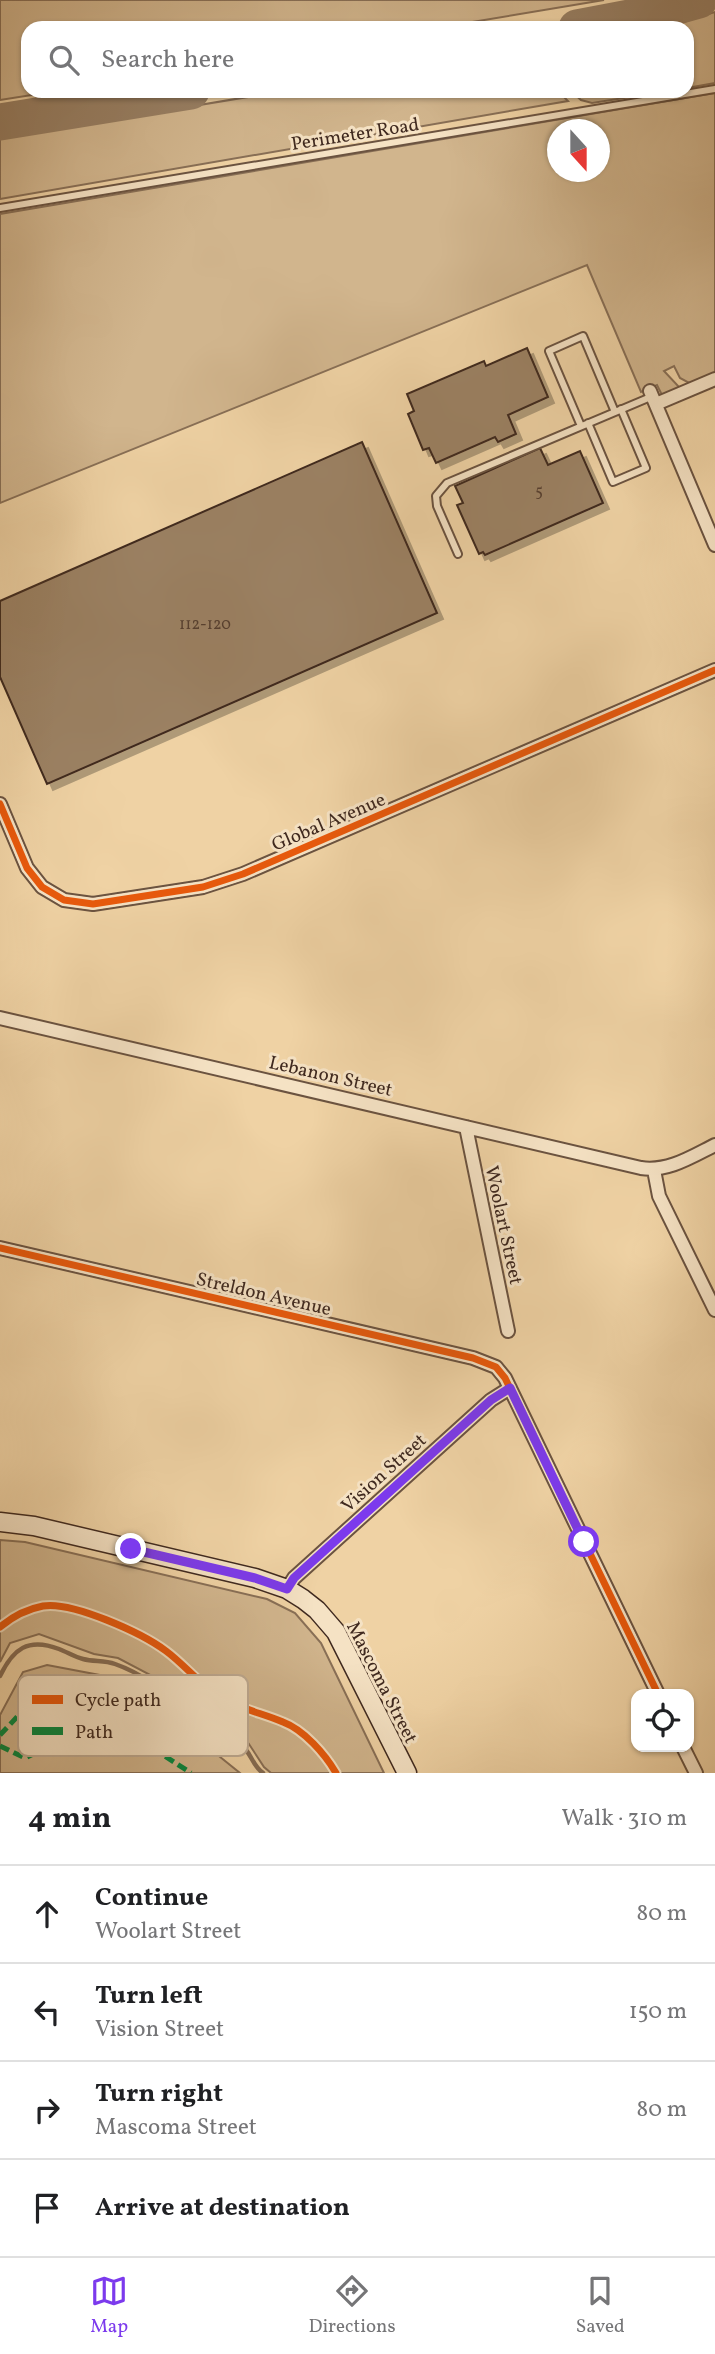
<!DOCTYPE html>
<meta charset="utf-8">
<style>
body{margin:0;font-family:Vollkorn,serif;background:#f2f2f2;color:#202124}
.controls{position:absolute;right:21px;bottom:21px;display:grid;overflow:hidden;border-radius:14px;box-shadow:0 2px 5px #0004}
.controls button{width:63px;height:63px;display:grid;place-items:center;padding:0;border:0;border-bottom:2px solid #e0e0e0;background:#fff;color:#202124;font:35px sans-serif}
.compass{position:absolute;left:547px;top:119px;width:63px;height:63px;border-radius:50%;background:#fff;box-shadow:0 2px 5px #0004;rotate:159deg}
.stop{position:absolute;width:21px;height:21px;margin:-16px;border:5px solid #7c3aed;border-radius:50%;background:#fff}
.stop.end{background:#7c3aed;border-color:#fff;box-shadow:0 2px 7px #0008}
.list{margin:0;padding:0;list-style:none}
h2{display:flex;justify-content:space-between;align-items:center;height:91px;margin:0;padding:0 28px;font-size:30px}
h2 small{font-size:23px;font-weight:400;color:#757577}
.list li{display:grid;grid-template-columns:46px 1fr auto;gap:21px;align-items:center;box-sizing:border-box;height:98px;padding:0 28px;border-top:2px solid #e0e0e0}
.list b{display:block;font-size:26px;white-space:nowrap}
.list p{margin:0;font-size:23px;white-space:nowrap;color:#757577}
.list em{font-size:23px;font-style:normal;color:#757577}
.icon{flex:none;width:38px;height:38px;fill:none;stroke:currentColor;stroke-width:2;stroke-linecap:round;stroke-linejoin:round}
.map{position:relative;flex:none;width:715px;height:1773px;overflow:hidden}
.search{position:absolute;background:#fff;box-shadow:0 2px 5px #0004;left:21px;right:21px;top:21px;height:77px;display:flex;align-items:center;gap:18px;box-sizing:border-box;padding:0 24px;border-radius:21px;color:#757577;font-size:26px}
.sheet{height:483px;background:#fff}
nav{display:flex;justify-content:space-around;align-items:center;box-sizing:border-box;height:98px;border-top:2px solid #e0e0e0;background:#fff;font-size:19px;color:#757577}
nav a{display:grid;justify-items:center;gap:4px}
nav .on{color:#7c3aed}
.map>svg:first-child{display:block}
.green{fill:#d1b58d;stroke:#886f56;stroke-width:2;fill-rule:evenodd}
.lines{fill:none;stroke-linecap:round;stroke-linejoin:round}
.stream{stroke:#856c54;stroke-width:4.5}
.taxiway{stroke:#977e62;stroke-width:37}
.building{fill:#9b8164;stroke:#3f291f;stroke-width:2;filter:url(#shadow)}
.service-casing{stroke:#6b5340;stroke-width:10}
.minor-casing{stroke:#6b5340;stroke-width:16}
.secondary-casing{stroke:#3f291f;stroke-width:21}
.service{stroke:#f5e2c4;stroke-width:6}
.minor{stroke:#f5e2c4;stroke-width:12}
.secondary{stroke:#f5e2c4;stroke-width:18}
.quiet{stroke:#00873e;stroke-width:5;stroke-dasharray:10 5;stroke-linecap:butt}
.cycleway-casing{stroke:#f5e2c4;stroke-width:11}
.cycleway{stroke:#e8590c;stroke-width:7}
.route{stroke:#7c3aed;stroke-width:9}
.labels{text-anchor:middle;stroke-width:6;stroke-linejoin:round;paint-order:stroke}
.number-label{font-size:16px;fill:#563f30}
.street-label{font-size:19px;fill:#3f291f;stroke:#f5e2c4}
.key{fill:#f5e2c4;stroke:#beaa92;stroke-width:2}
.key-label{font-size:19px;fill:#3f291f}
</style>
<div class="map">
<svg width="715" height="1773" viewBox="0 0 715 1773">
<defs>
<filter id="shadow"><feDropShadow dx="6" dy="6" stdDeviation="0" flood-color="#0004"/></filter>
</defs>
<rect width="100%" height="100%" fill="#efd2a4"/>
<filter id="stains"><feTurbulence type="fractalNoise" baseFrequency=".00286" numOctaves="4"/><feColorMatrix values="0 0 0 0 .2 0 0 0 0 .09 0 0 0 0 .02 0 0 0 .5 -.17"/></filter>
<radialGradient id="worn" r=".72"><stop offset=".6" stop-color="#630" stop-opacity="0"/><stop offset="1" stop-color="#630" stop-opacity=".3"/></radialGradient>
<path class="green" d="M0,0H604L436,28H28V91H57L0,100Z
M715,12V83L687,88V28H665Z
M284,91H558L568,101L0,199V138Z
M571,91H669L592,103L581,100Z
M715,93V374L691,384L680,378L674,366L664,371L680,388L662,395L657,385L641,392L587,265L0,503V214ZM558,130H600V172H558Z
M0,1540L25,1542L267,1599L295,1613L321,1643L384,1773H271L264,1767L247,1741L231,1735L160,1680L118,1658L94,1654L39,1634L10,1643L0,1662Z
M47,1665L105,1676L155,1713L209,1748L240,1773H0V1715L23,1672Z"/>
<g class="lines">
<path class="stream" d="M0,1676C13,1649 28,1637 59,1649C67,1652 75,1657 83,1659C94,1662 104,1660 115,1664C158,1679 188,1714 226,1737C230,1740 236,1741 240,1744C251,1751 252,1766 263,1773"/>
<path class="taxiway" d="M577,28L645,15L699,0
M0,122L191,91"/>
</g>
<path class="building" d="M527,348L548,397L508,415L516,434L498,442L495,437L436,463L429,448L423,450L408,414L414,411L407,394L484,361L486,366Z
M362,442L437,613L47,784L0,677V601Z
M540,448L548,465L580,451L603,503L485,555L483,552L479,554L457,505L463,503L455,486Z"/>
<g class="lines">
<defs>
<path id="service" d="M0,208L715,89
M588,423L613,482L646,468L621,409
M581,426L549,351L583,336L615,412
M458,554L437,506L436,496L447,483L653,396"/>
<path id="minor" d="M650,391L715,545
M656,404L715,379
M0,804L27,868L42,887L64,900L93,904L203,887L243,874L715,670
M0,1018L641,1168C668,1172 691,1157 715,1145
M466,1127L508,1331
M654,1170L659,1196L715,1310
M0,1248L473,1358L496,1367L505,1378L658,1694
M287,1589L294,1578L491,1400L510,1388
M683,1747L696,1773"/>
<path id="secondary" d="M0,1522L34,1526L255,1578L287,1589L303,1599L317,1610L336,1632L407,1773"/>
</defs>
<use href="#service" class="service-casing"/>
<use href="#minor" class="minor-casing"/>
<use href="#secondary" class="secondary-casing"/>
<use href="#service" class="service"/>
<use href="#minor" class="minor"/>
<use href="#secondary" class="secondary"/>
<path class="quiet" d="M0,1735L34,1699L42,1687L52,1684L69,1688L143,1742L191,1773
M0,1746L25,1758C60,1743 60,1714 109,1716"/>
<defs>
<path id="cycleway" d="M0,804L27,868L42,887L64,900L93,904L203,887L243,874L715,670
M0,1248L473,1358L496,1367L505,1378L658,1694
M0,1627C12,1617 27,1609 43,1606C72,1601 142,1633 166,1651C185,1665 199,1684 219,1696C239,1709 262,1713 283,1722C304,1730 325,1754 336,1773"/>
</defs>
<use href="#cycleway" class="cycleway-casing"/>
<use href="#cycleway" class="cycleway"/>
</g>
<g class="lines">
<path class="route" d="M131,1549L255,1578L287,1589L294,1578L491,1400L510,1388L584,1542"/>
</g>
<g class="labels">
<g class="number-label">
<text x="539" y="496">5</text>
<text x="205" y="629">112-120</text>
</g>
<g class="street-label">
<text transform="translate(355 133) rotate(-9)" y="7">Perimeter Road</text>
<text transform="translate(328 821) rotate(-23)" y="7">Global Avenue</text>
<text transform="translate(331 1075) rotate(13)" y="7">Lebanon Street</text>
<text transform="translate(505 1225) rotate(78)" y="7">Woolart Street</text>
<text transform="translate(264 1293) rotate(13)" y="7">Streldon Avenue</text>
<text transform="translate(383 1472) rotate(-42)" y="7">Vision Street</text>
<text transform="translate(383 1682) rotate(63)" y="7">Mascoma Street</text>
</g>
</g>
<rect x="18" y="1675" width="230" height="81" rx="10" class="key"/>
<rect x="32" y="1695" width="31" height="9" fill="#e8590c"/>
<rect x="32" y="1727" width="31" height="8" fill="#00873e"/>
<g class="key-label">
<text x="75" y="1706">Cycle path</text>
<text x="75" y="1738">Path</text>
</g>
<rect width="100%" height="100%" filter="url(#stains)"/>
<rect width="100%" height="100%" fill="url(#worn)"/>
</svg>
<div class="controls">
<button><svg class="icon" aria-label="locate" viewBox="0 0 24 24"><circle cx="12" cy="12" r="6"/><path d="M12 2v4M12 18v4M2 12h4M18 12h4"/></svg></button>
</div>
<svg class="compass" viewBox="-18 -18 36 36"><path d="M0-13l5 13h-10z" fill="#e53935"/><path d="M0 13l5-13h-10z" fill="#757577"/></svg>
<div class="stop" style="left:584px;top:1542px"></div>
<div class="stop end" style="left:131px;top:1549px"></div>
<div class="search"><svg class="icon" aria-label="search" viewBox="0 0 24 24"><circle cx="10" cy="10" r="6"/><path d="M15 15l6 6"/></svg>Search here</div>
</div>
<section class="sheet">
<h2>4 min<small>Walk · 310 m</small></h2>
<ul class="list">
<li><svg class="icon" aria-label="ahead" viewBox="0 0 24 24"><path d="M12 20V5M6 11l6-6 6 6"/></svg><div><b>Continue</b><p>Woolart Street</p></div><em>80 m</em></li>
<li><svg class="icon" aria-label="left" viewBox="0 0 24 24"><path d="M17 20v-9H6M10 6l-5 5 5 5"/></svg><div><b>Turn left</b><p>Vision Street</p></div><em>150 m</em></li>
<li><svg class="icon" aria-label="right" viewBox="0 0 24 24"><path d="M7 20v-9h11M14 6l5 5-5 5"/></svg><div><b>Turn right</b><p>Mascoma Street</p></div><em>80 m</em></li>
<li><svg class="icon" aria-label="arrive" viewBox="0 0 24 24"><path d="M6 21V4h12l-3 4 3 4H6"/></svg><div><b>Arrive at destination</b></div></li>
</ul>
</section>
<nav>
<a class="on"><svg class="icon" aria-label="map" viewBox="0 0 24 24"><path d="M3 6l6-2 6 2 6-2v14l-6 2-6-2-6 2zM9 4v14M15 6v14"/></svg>Map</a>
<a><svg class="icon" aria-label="directions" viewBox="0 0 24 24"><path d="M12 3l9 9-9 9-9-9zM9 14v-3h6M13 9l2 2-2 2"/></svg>Directions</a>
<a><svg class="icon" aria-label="saved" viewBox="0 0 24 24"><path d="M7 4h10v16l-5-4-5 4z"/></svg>Saved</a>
</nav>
